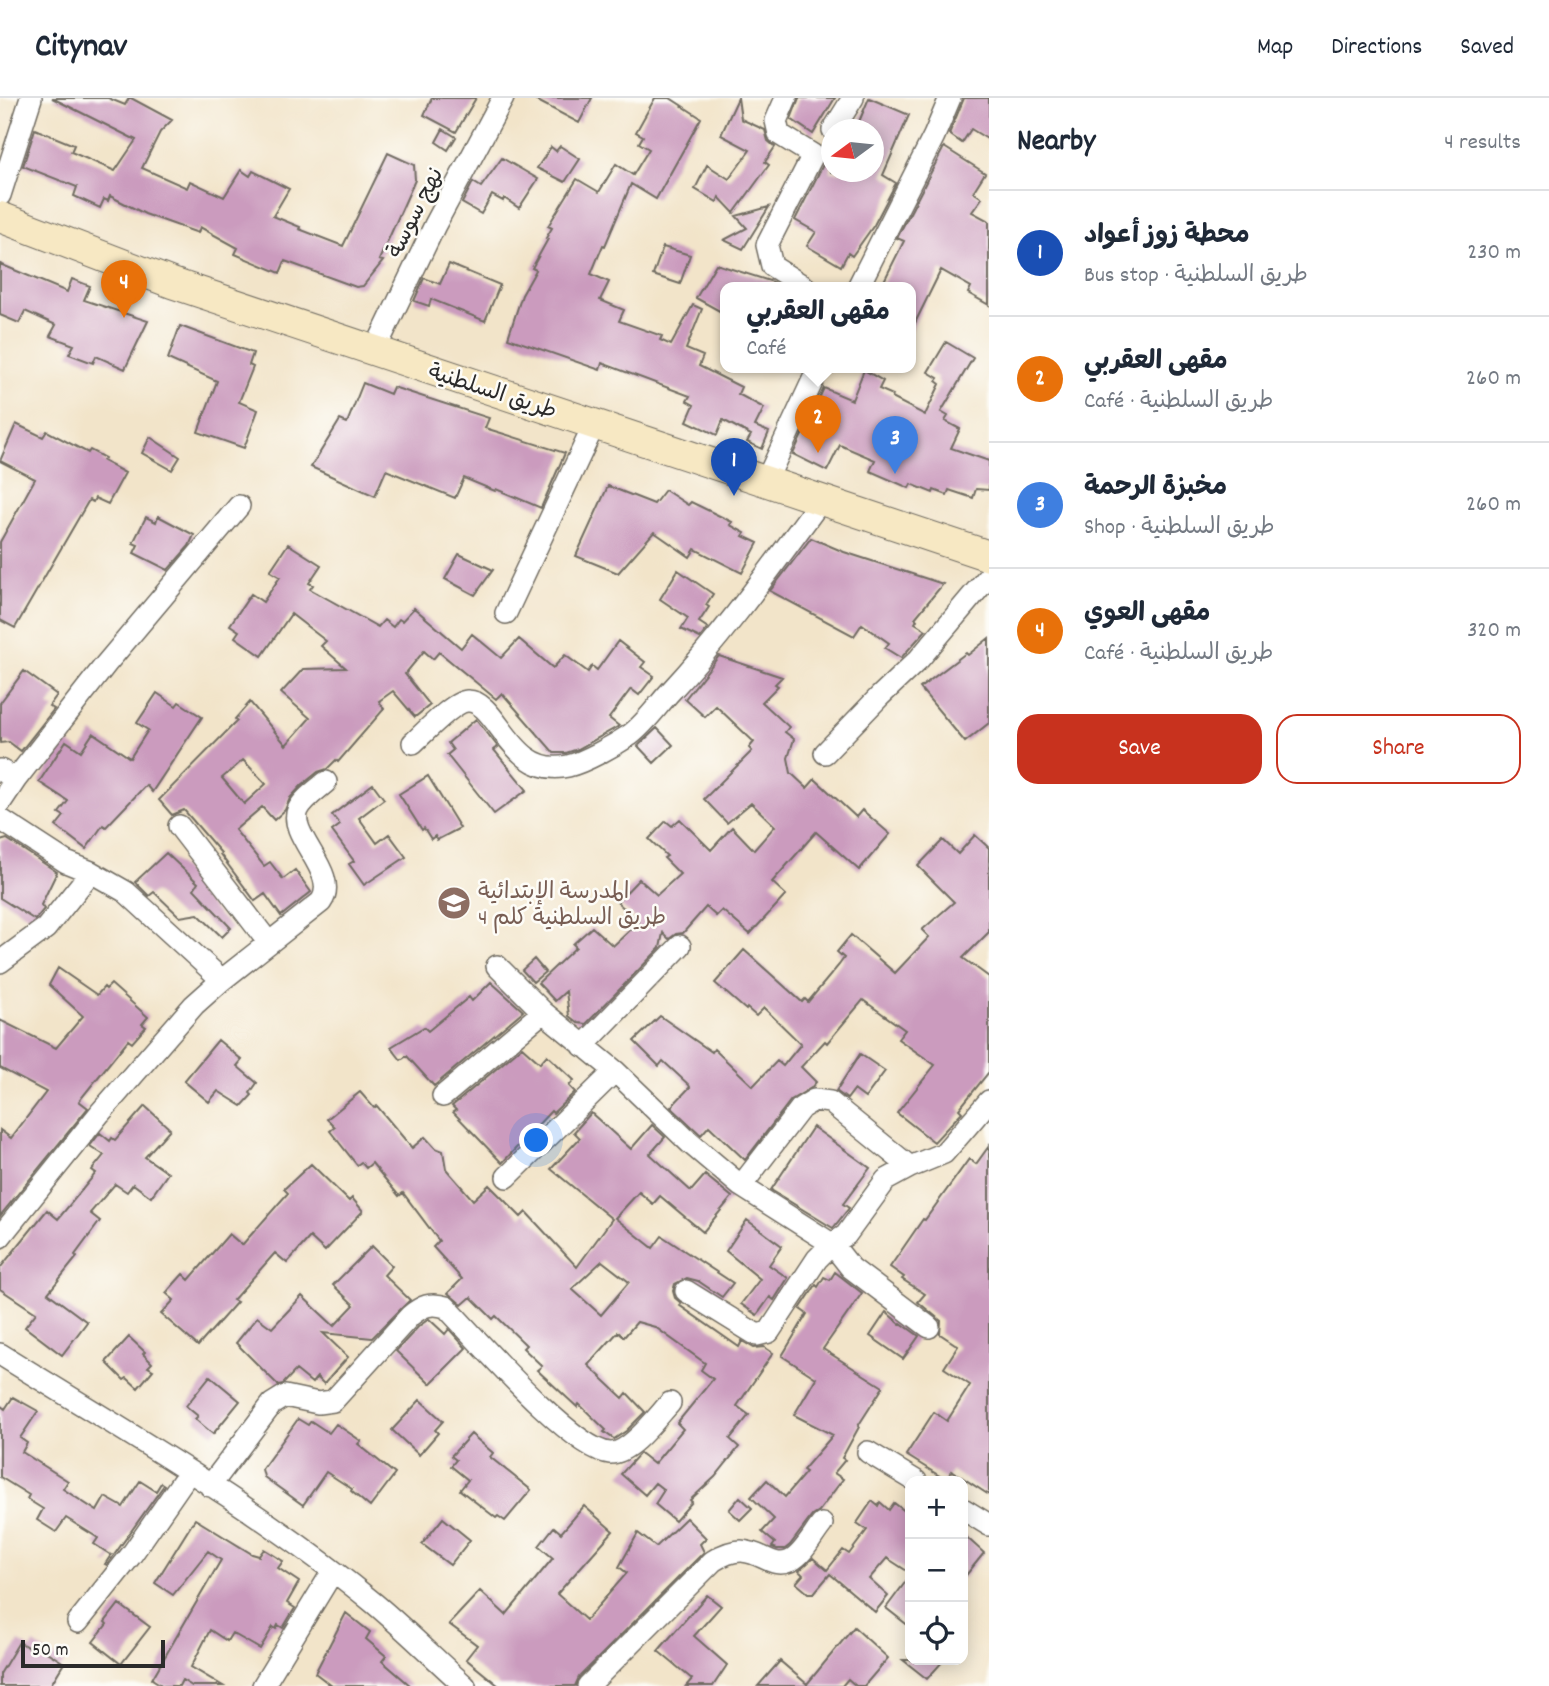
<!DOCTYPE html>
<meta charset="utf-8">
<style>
body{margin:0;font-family:Dekko,"Playpen Sans Arabic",sans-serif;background:#f2f2f3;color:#1f2937}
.controls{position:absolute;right:21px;bottom:21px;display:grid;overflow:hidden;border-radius:14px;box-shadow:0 4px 18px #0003}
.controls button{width:63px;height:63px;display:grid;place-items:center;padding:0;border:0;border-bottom:2px solid #e0e1e3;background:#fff;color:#1f2937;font:35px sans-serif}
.compass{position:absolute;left:821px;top:21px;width:63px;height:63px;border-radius:50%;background:#fff;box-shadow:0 4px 18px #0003;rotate:255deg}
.scale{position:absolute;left:21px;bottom:18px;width:144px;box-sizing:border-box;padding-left:7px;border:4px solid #2b2b2b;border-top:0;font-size:19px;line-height:24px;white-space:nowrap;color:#2b2b2b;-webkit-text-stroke:5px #fdfcf7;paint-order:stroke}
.you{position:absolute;left:537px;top:1043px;width:24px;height:24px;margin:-18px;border:5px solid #fff;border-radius:50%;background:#1a73e8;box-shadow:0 0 0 10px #1a73e833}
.badge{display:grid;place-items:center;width:46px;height:46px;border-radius:50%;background:#c8321e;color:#fff;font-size:23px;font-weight:700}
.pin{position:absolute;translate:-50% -58px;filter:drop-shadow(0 2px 4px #0008)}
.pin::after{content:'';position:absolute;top:37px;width:24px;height:21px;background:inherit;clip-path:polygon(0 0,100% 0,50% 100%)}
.popup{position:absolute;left:720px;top:184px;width:196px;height:91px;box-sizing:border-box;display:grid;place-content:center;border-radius:14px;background:#fff;filter:drop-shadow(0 2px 5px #0005);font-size:23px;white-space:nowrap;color:#747a83}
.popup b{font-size:26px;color:#1f2937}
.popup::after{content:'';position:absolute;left:50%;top:100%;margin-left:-14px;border:14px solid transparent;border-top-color:#fff}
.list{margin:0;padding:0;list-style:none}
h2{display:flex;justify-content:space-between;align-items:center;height:91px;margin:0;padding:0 28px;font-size:30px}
h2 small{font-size:23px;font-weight:400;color:#747a83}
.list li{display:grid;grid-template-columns:46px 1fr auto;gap:21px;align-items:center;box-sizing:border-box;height:126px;padding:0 28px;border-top:2px solid #e0e1e3}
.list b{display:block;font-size:26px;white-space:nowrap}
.list p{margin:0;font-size:23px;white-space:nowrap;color:#747a83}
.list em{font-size:23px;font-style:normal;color:#747a83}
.actions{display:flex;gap:14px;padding:21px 28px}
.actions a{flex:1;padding:16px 0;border:2px solid #c8321e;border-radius:21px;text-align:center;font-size:24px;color:#c8321e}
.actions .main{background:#c8321e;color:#fff}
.icon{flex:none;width:38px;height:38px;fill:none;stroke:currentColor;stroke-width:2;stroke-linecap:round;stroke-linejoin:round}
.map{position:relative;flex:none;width:989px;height:1588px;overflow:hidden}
header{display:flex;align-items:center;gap:42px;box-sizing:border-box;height:98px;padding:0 35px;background:#fff;border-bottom:2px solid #e0e1e3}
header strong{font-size:33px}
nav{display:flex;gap:38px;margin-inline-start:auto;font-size:24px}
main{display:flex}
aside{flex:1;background:#fff}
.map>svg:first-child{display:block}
.building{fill:#cb9bbe;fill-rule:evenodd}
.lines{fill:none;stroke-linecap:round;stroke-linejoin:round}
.minor-casing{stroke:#716c62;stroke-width:24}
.secondary-casing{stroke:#716c62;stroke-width:32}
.minor{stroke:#fff;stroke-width:21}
.secondary{stroke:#f7e8c3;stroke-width:30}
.labels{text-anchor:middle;stroke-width:5;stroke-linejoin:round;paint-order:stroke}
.street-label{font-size:23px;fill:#2b2b2b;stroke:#fdfcf7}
.education-label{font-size:23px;fill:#785e54;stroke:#fdfcf7;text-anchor:start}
</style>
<header>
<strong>Citynav</strong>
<nav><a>Map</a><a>Directions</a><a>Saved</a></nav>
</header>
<main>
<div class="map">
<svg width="989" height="1588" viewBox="0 0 989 1588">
<rect width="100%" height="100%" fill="#fdfcf7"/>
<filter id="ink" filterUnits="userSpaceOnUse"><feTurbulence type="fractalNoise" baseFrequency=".0143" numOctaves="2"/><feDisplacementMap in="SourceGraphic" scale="14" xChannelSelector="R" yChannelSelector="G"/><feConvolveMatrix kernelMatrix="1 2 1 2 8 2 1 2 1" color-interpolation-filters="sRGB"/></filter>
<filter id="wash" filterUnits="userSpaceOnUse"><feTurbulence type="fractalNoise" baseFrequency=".00686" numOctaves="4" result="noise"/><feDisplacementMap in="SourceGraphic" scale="28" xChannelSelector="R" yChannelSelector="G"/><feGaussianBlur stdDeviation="1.57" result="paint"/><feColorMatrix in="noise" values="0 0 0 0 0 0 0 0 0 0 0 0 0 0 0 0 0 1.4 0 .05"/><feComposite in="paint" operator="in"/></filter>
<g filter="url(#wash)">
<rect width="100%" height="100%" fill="#f2e4c9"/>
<g id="blocks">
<path class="building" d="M52,0H108L125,7L129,0H131L172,22L160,34L142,70L187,90L190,83L224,99L241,72L250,78L253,73L289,91L273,118L300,129L299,131L343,148L388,55L414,67L415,82L379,162L383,163L363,188L356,189L285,163L280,175L235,156L238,150L200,129L198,135L145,116L110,98L108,103L104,101L100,110L74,98L77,89L23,68L35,31L74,47L71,54L115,73L136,42Z
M432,0H476L456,34L424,17Z
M532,0H592L579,25Z
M655,0H670L701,20L656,101L631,86L605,148L603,147L591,176L609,184L600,202L624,212L619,223L662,238L660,242L671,247L693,207L702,211L686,251L703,258L699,268L741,289L738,296L764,310L755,328L769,334L762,351L747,344L751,337L723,322L717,337L687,323L694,307L687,303L690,298L602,265L600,272L508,240L522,197L536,172L532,170L548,141L546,140L552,130L548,128L577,81L599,94L616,66L633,77L649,51L639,45L643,38L636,34Z
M738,0L741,21L765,32L768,43L775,49L765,64L769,67L734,115L719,99L717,104L695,91L707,67L729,81L750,52L721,37Z
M799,0H835L813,36L791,21Z
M869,0L909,17L883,77L896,85L874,127L852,158L848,155L841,168L807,148L816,134L795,122L831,51V74H873V32L858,26Z
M964,0H989V42L971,31L962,45L949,36Z
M443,31L456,39L448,52L436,44Z
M560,48L580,61L565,84L537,70L551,49L556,53Z
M944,49L985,75L973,94L982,100L972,114L989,123V207L968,195L971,189L941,172L911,233V189H881L904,143L897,140Z
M502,60L538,81L519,110L504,100L503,103L492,97L481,116L462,105L473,84L481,89Z
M769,109L743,151L724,142L747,130L736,118Z
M663,149L690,157L680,186L653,177Z
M0,166L67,194L72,181L90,188L84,202L148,223L125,271L96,258L93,265L69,256L74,247L50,238L56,227L25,213L19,225L0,217Z
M449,166L500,187L485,223L431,201L429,208L414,203L424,180L440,186Z
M716,166L773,184L777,189H725V216L696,200Z
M180,228L253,255L249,267L253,269L239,304L258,312L244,350L198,334L217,283L168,261Z
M946,244L973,260L941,314L948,318L945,323L960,331L951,350L989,363V392L976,391L973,400L949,392L947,397L934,392L933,395L911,386L909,390L870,373L875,362L840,347L827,373L793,356L824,290L852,302L864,272L883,283L879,291L893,297L892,300L925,317L940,286L936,283L938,280L928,274Z
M363,285L390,296L393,289L489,320L485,330L565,355L541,410L496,391L495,393L464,380L455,400L386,372L375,398L311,369L340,322L347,325Z
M16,326L43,339L47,333L88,355L90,352L105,360L103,363L125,375L108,406L95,400L93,404L89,402L15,530L0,522V444L35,381L0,363Z
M150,339L180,359L172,372L142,355Z
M608,388L654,406L665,392L688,407L691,404L732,424L730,427L745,435L743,438L758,445L742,475L695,451L690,459L654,434L618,475L576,458Z
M158,418L194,437L189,448L168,472L134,455L138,447L133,445L146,419L156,424Z
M811,440L844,454L943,486L915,520L917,522L915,525L926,532L901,560L885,550L889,545L862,526L854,538L770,493Z
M288,446L321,467L309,485L313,487L310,491L378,529L384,522L393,529L399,521L402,523L414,510L461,550L472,536L501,560L519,541L553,570L565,557L588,574L592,568L597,572L618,543L645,564L641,569L654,578L639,597L631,591L609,620L619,628L578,651L566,655H554L502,595L496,601L439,554L433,561L424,553L405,576L430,607L415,619L393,593L379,603L384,611L338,664L336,662L327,671L318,674L302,687L290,700L285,712L274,722L262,709L235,732L264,768L270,764L283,781L295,772L311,794L281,818L265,796L255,803L220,756L221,755L184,712L172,717L159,702L237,623L235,621L250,604L286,647L310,620L281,595L303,571L346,570L321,548L326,543L291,516L262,558L235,539L239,533L230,527L251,496L263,504L280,479L270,473ZM243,662L266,686L244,706L222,680Z
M459,456L493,472L475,497L445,481Z
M678,472L713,496L706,507L709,509L699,524L708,530L700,540L681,531L688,520L660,501Z
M989,540V625L965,644L920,590L966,555L968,557Z
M719,558L782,579L775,586L778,588L762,604L789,629L785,634L794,641L788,660L791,675L807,690L815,681L856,719L862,712L890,736L859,772L816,734L772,784L786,797L750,836L722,812L716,818L706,809L683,835L676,836L669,841L663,835L660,850L586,926L578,925L569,918L566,893L555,903L538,885L576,849L573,846L592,829L613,848L639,824L617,804L639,781L657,797L680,776L664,760L667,758L649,741L666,723L672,728L680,721L711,752L732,729L754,752L775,728L751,705L727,725L704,701L752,653L749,650L754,644L716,608L705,619L685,601Z
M24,573L57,597L49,608L54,611L21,653L9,644L0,645V605Z
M157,595L176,608L179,604L202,619L152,694L146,687L106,729L103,727L86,751L56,728L64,718L59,715L68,703L39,684L66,643L81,653L93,635L130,660L148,632L137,625Z
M476,621L498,649L494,652L527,692L494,716L447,657L453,652L448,645Z
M657,630L673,647L654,665L638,648Z
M428,678L460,730L437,742L435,738L431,741L424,730L422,732L399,696Z
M373,686L384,701L359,720L377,745L389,736L406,759L364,787L349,766L354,763L332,733L340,727L332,717Z
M975,737L989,750V834L963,860L989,879V974L959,1011L962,1014L934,1044L897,1015L935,967L898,941L905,932L863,902L827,945L825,943L801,969L816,984L811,990L791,1002L745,1062L709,1028L701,1037L671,1009L690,989L689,987L663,963L659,968L634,943L660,918L712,954L714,951L753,988L777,963L783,968L801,946L764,910L756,918L747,910L746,912L715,885L744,852L802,904L805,901L808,904L839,867L844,860L837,854L851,837L895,875L929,839L922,832L954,804L918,768L943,742L958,756Z
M7,741L57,774L41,807L44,811L35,822L0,800V743Z
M166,755L198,785L194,791L231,830L222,839L198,816L180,819L154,794L149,798L135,784Z
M534,861L545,874L533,884L522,872Z
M58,870L97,897L104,889L106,891L111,886L148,919L142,926L146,929L132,945L128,942L79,1003L88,1010L0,1118V1032L11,1040L46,994L0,970V922L56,950L83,918L49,887Z
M491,884L523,913L434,988L407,958L401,962L391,949L424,929L428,933L469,899L472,903Z
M218,942L242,962L237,968L257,985L250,995L252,997L242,1008L218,993L209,1004L184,983Z
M522,949L540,965L547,957L574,982L569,988L575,994L553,1015L551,1013L502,1065L453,1014L456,1012L452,1008Z
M860,956L885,973L865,1000L854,992L847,1001L836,993Z
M360,994L374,1010L377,1008L412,1050L425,1039L435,1050L443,1053L446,1071L473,1102L489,1087L521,1119L526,1114L577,1169L612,1121L551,1071L580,1040L574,1034L591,1015L631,1051L652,1027L665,1039L650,1056L691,1093L705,1077L732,1099L703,1134L660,1098L653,1106L639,1094L615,1120L653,1150L662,1138L733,1185L722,1199L698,1183L687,1180L675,1186L673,1193L675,1200L681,1205L679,1207L739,1249L742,1243L754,1250L764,1249L773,1255L737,1308L749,1317L730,1341L739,1349L715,1379L690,1402L692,1404L675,1423L655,1406L664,1392L655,1385L645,1397L621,1376L640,1355L654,1366L683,1331L677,1325L713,1281L701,1272L705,1265L655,1229L637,1224L624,1239L618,1234L588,1267L623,1300L627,1295L645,1314L626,1333L614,1341L604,1334L606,1332L579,1306L577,1309L537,1272L542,1268L523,1250L526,1247L496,1218L493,1221L471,1199L462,1207L448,1195L462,1181L433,1149L439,1143L403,1095L399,1098L372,1065L366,1070L361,1064L357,1067L330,1033L335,1029L327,1021ZM602,1163L629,1184L601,1217L572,1191Z
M145,1008L170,1031L145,1059L168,1075L151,1099L133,1086L127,1094L115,1086L90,1115L100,1123L75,1157L77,1159L48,1195L87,1224L62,1257L25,1229L36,1215L0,1191V1170L47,1112L58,1121L96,1075L92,1072L104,1057L90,1048L100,1035L110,1043L112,1040L115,1042Z
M813,1029L870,1070L843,1106L849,1110L833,1130L771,1092Z
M989,1048V1397L952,1373L946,1382L906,1357L934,1314L947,1323L970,1287L944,1270L958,1248L940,1236L941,1223L918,1204L925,1196L902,1181L904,1179L890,1169L923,1121L925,1122L969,1061L976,1066Z
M311,1066L349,1103L352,1100L363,1113L325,1153L310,1139L287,1165L275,1155L233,1202L237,1204L198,1248L161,1216L174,1202L166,1195L183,1176L189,1182L229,1136L242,1147L288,1095L284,1091Z
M747,1122L782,1148L769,1167L788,1180L774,1202L770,1199L757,1217L741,1206L760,1181L726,1153Z
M372,1148L392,1168L384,1177L410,1202L372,1240L323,1235L348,1259L324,1286L317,1279L312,1285L296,1272L283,1286L278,1287L236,1245L257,1219L272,1230L302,1198L334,1228L354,1207L333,1187Z
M835,1174L862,1195L823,1251L883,1289L858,1328L859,1329L842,1360L845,1362L834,1375L843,1381L819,1413L812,1418L790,1447L785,1451H777L772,1449L775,1445L762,1434L774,1421L751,1399L767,1382L785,1399L806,1374L803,1372L833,1337L794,1317L816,1280L782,1258L807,1216L800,1211L816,1187L818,1189L824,1179L830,1182Z
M886,1214L900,1226L901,1225L919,1238L903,1261L870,1238Z
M429,1221L445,1236L449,1231L466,1250L430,1286L396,1253L419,1228Z
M129,1239L145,1254L143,1256L152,1265L148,1269L153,1272L138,1290L127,1280L124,1282L106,1264Z
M210,1278L240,1303L213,1336L195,1321L198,1318L186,1308Z
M13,1299L38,1313L20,1340L27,1345L22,1354L68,1383L63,1391L97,1413L105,1399L123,1409L140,1383L156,1393L161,1385L164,1387L107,1467L105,1466L111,1457L94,1446L98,1440L66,1420L56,1434L37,1422L43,1411L27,1401L29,1397L0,1379V1307L5,1311Z
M420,1302L443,1323L435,1332L438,1335L419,1357L392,1332Z
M298,1321L308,1327L311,1323L329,1335L336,1326L361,1343L358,1346L395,1376L370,1409L351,1393L352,1391L326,1374L303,1407L264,1379L262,1371Z
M471,1336L493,1355L490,1359L531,1392L505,1423L498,1418L496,1420L460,1392L468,1382L451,1368L456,1362L451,1358Z
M740,1399L752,1410L740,1422L729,1412Z
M872,1403L878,1408L880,1404L889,1412L894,1405L910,1417V1475L887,1460L869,1481L888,1498L875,1514L830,1476L814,1495H808L796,1485L803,1477L799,1473L813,1460L827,1472L843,1452L849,1456L867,1432L857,1425Z
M584,1408L613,1433L557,1496L586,1522L627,1475L619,1469L638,1435L656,1449L686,1420L706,1440L700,1446L704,1454L579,1579L575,1588H499L466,1561L477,1547L449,1526L480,1493L506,1517L553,1460L539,1448L554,1429L561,1435Z
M443,1420L470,1442L450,1467L422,1446Z
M195,1421L252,1456L259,1458L264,1451L283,1463L278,1470L299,1484L287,1505L295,1510L283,1530L278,1527L276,1531L273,1529L260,1551L232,1535L227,1543L210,1532L191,1569L223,1588H192L182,1582L179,1588H163L152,1581L221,1462L208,1453L173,1497L155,1485Z
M963,1436L984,1455L963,1481Z
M910,1478V1529L886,1510Z
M707,1497L721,1508L694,1538L727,1567L713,1588H686L692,1581L658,1553Z
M119,1506L150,1529L121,1566L93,1544L107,1526L105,1524Z
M346,1515L370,1534L366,1541L386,1558L382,1563L411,1588H332L315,1575Z
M854,1529L888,1560L864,1588H856L848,1581L842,1588H758L780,1563L807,1586Z
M19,1544L31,1551L34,1546L64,1565L50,1588H0V1576Z
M903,1562H944L927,1581Z"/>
</g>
</g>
<g filter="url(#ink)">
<use href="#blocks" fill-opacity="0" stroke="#716c62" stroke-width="2"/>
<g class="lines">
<defs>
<path id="minor" d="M786,0L776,23L779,36L813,57L767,147L772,168L805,189
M833,32L853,0
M0,97L31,0
M858,189L934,38L950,0
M375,252L435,127L503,0
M766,383L819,269
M506,515L595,325
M413,645C424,635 453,604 467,603C498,601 510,681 568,668C585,664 615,647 630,637C645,626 658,607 670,594C726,534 773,467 822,401
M825,655L880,598L919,561L989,478
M0,672L16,681L0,705
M16,681L106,566L239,408
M0,721L66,764L91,774L126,794L222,882
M179,728L269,845
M0,864L46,830L91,774
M497,868L543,914L615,973L690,1045L741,1088L832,1146L846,1137L886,1082L910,1069L944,1055L989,1003
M583,948L680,848
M443,998L543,914
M507,1079L615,973
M741,1088L801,1010L814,1002L830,1004L910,1069
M0,1139L100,1015L194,907L222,882L321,804C341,776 287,737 298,712C303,701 317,692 326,684
M686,1193L757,1237L769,1234L817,1161L832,1146L851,1170L929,1229
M0,1256C127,1335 259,1410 375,1506C406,1532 435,1561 465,1588
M868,1354L916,1383
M210,1388L272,1306L285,1298L318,1305L333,1303L410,1218C422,1208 431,1204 446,1209C475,1239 572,1352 610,1355C630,1356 657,1319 670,1305
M963,1411L989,1427
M78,1524L132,1456L189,1374
M263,1588L333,1473
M588,1588L713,1463C755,1436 765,1474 790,1463C803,1457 813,1437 822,1426"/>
<path id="secondary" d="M0,119L172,185L989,458"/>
</defs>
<use href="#minor" class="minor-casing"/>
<use href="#secondary" class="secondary-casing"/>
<use href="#minor" class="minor"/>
<use href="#secondary" class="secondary"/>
</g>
</g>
<defs>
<symbol id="school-disc" viewBox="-11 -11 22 22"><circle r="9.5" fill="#8d6e63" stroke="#fdfcf7"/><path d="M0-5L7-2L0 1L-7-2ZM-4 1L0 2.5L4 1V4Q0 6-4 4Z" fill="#fff"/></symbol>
</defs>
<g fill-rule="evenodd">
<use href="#school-disc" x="435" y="786" width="38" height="38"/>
</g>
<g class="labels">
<g class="street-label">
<text transform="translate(414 114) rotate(-63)" y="8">نهج سوسة</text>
<text transform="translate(493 292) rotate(18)" y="8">طريق السلطنية</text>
</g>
<g class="education-label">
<text x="478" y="800">المدرسة الإبتدائية<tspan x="478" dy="26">طريق السلطنية كلم 4</tspan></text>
</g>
</g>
</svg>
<div class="controls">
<button>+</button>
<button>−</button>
<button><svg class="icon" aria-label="locate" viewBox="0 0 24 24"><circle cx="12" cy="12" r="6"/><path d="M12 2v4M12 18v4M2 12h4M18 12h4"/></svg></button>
</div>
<svg class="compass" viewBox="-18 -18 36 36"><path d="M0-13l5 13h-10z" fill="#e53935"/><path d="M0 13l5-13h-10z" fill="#747a83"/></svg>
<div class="scale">50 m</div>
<div class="you"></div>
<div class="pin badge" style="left:734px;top:398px;background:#1a4fb4">1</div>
<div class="pin badge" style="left:818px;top:355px;background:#e8710a">2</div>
<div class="popup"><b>مقهى العقربي</b>Café</div>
<div class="pin badge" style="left:895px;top:376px;background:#3f7fe0">3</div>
<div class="pin badge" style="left:124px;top:220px;background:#e8710a">4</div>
</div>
<aside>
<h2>Nearby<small>4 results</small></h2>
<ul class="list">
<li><span class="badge" style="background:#1a4fb4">1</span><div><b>محطة زوز أعواد</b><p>Bus stop · طريق السلطنية</p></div><em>230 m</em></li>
<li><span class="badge" style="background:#e8710a">2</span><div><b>مقهى العقربي</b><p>Café · طريق السلطنية</p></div><em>260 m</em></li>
<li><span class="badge" style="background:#3f7fe0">3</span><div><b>مخبزة الرحمة</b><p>Shop · طريق السلطنية</p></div><em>260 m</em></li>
<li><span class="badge" style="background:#e8710a">4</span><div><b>مقهى العوي</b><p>Café · طريق السلطنية</p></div><em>320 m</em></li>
</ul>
<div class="actions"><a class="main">Save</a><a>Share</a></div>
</aside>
</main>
